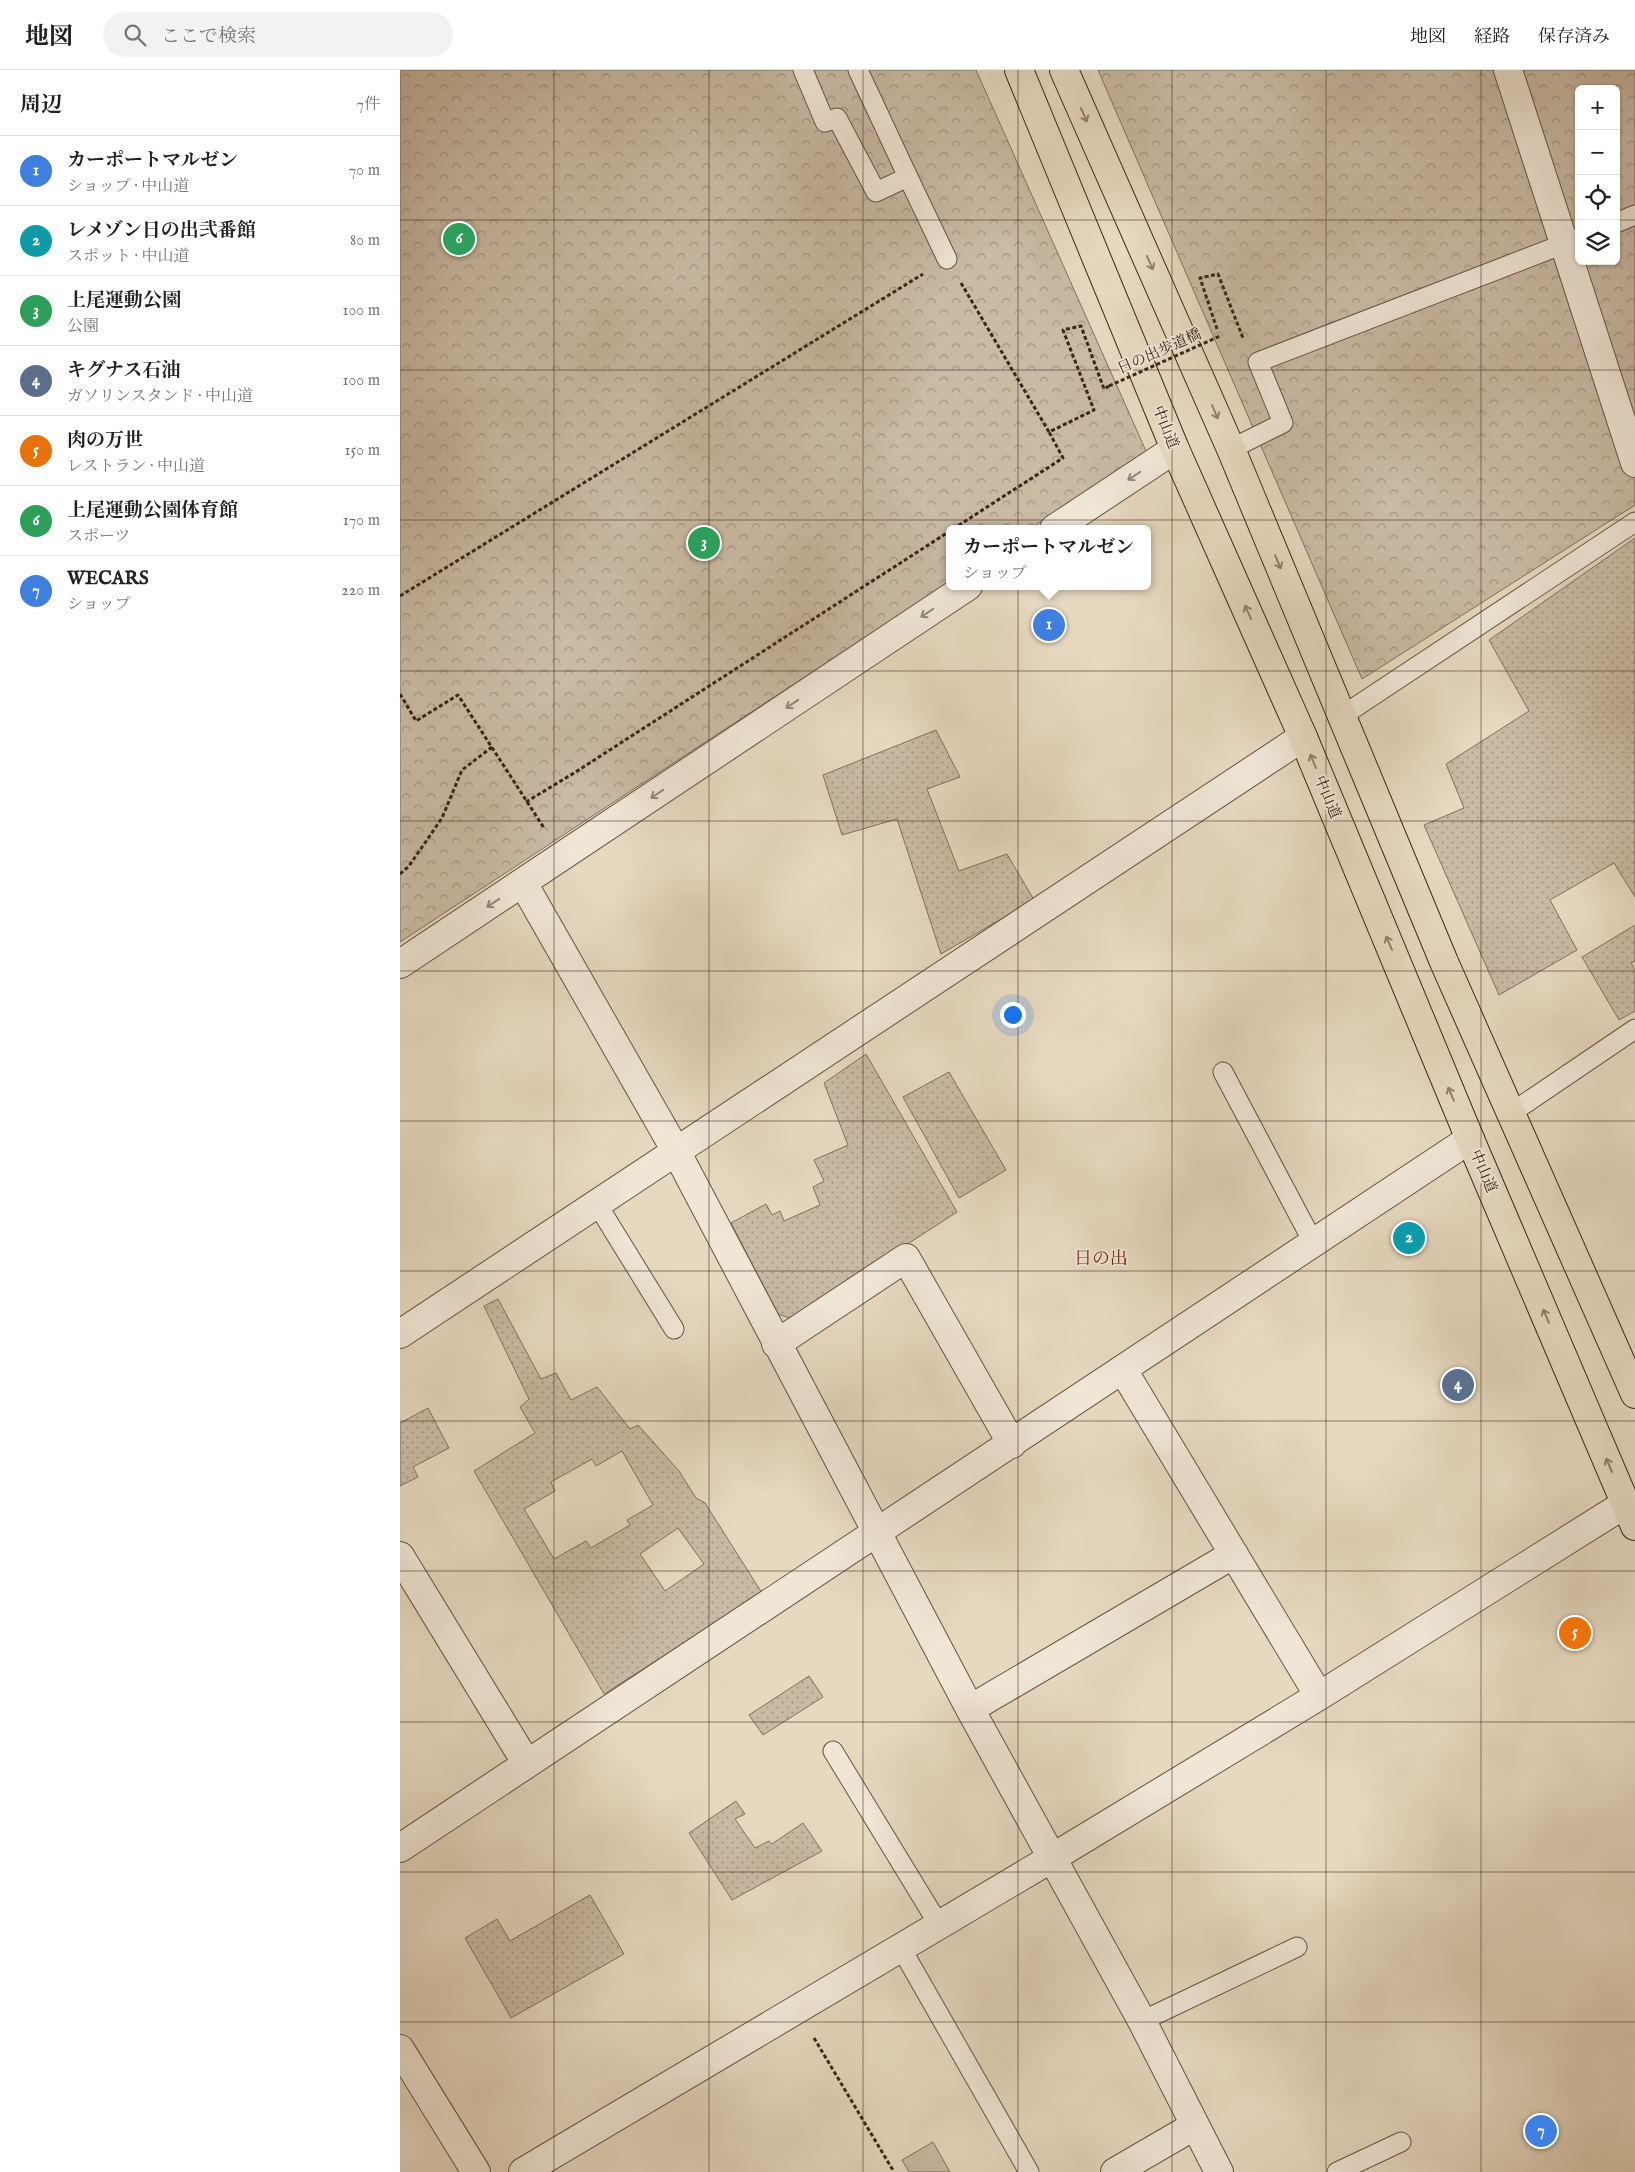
<!DOCTYPE html>
<html lang="ja">
<meta charset="utf-8">
<style>
body{margin:0;font-family:"IM FELL English","Noto Serif JP",serif;background:#f2f2f2;color:#222}
.controls{position:absolute;right:15px;top:15px;display:grid;overflow:hidden;border-radius:8px;box-shadow:0 1px 4px #0004}
.controls button{width:45px;height:45px;display:grid;place-items:center;padding:0;border:0;border-bottom:1px solid #e0e0e0;background:#fff;color:#222;font:25px sans-serif}
.you{position:absolute;left:612px;top:944px;width:18px;height:18px;margin:-12px;border:4px solid #fff;border-radius:50%;background:#1a73e8;box-shadow:0 0 0 8px #1a73e833}
.badge{display:grid;place-items:center;width:32px;height:32px;border-radius:50%;background:#8f2418;color:#fff;font-size:16px;font-weight:700}
.pin{position:absolute;translate:-50% -50%;border:2px solid #fff;box-shadow:0 1px 5px #0006}
.popup{position:absolute;left:546px;top:455px;width:205px;height:65px;box-sizing:border-box;display:grid;place-content:center;border-radius:8px;background:#fff;filter:drop-shadow(0 1px 4px #0005);font-size:16px;white-space:nowrap;color:#767676}
.popup b{font-size:19px;color:#222}
.popup::after{content:'';position:absolute;left:50%;top:100%;margin-left:-10px;border:10px solid transparent;border-top-color:#fff}
.list{margin:0;padding:0;list-style:none}
h2{display:flex;justify-content:space-between;align-items:center;height:65px;margin:0;padding:0 20px;font-size:21px}
h2 small{font-size:16px;font-weight:400;color:#767676}
.list li{display:grid;grid-template-columns:32px 1fr auto;gap:15px;align-items:center;box-sizing:border-box;height:70px;padding:0 20px;border-top:1px solid #e0e0e0}
.list b{display:block;font-size:19px;white-space:nowrap}
.list p{margin:0;font-size:16px;white-space:nowrap;color:#767676}
.list em{font-size:16px;font-style:normal;color:#767676}
.icon{flex:none;width:28px;height:28px;fill:none;stroke:currentColor;stroke-width:2;stroke-linecap:round;stroke-linejoin:round}
.map{position:relative;flex:none;width:1235px;height:2102px;overflow:hidden}
header{display:flex;align-items:center;gap:30px;box-sizing:border-box;height:70px;padding:0 25px;background:#fff;border-bottom:1px solid #e0e0e0}
header strong{font-size:24px}
nav{display:flex;gap:28px;margin-inline-start:auto;font-size:18px}
.search{width:350px;height:45px;background:#f2f2f2;display:flex;align-items:center;gap:12px;box-sizing:border-box;padding:0 18px;border-radius:28px;color:#767676;font-size:19px}
main{display:flex}
aside{flex:1;background:#fff}
.map>svg:first-child{display:block}
.grass{fill:#c9baa4;stroke:#82705e}
.park{fill:url(#park-crowns);stroke:#82705e;fill-rule:evenodd}
.garden{fill:url(#garden-dots);stroke:#82705e;fill-rule:evenodd}
.lines{fill:none;stroke-linecap:round;stroke-linejoin:round}
.lane-casing{stroke:#665243;stroke-width:21}
.street-casing{stroke:#665243;stroke-width:30}
.highway-casing{stroke:#3c2519;stroke-width:30}
.path{stroke:#3c2519;stroke-width:3;stroke-dasharray:4 2.5;stroke-linecap:butt}
.lane{stroke:#efe6d6;stroke-width:19}
.street{stroke:#efe6d6;stroke-width:28}
.highway{stroke:#e6d9c0;stroke-width:28}
.path-bridge{stroke:#3c2519;stroke-width:3;stroke-dasharray:4 2.5;stroke-linecap:butt}
.oneway{stroke:#917f6c}
.oneway2{stroke:#968678}
.grid{fill:none;stroke:#3c2519;stroke-width:1;stroke-opacity:0.55}
.labels{text-anchor:middle;stroke-width:4;stroke-linejoin:round;paint-order:stroke}
.street-label{font-size:15px;fill:#3c2519;stroke:#efe6d6}
.quarter-label{font-size:18px;fill:#7a1f14;stroke:#efe6d6}
</style>
<header>
<strong>地図</strong>
<div class="search"><svg class="icon" aria-label="search" viewBox="0 0 24 24"><circle cx="10" cy="10" r="6"/><path d="M15 15l6 6"/></svg>ここで検索</div>
<nav><a>地図</a><a>経路</a><a>保存済み</a></nav>
</header>
<main>
<aside>
<h2>周辺<small>7件</small></h2>
<ul class="list">
<li><span class="badge" style="background:#3f7fe0">1</span><div><b>カーポートマルゼン</b><p>ショップ · 中山道</p></div><em>70 m</em></li>
<li><span class="badge" style="background:#0f9aa8">2</span><div><b>レメゾン日の出弐番館</b><p>スポット · 中山道</p></div><em>80 m</em></li>
<li><span class="badge" style="background:#2e9e5b">3</span><div><b>上尾運動公園</b><p>公園</p></div><em>100 m</em></li>
<li><span class="badge" style="background:#5c6f8a">4</span><div><b>キグナス石油</b><p>ガソリンスタンド · 中山道</p></div><em>100 m</em></li>
<li><span class="badge" style="background:#e8710a">5</span><div><b>肉の万世</b><p>レストラン · 中山道</p></div><em>150 m</em></li>
<li><span class="badge" style="background:#2e9e5b">6</span><div><b>上尾運動公園体育館</b><p>スポーツ</p></div><em>170 m</em></li>
<li><span class="badge" style="background:#3f7fe0">7</span><div><b>WECARS</b><p>ショップ</p></div><em>220 m</em></li>
</ul>
</aside>
<div class="map">
<svg width="1235" height="2102" viewBox="0 0 1235 2102">
<defs>
<pattern id="park-crowns" width="20" height="18" patternUnits="userSpaceOnUse" patternTransform="scale(1.25)"><rect width="20" height="18" fill="#c9baa4"/><path d="M2 6a3 3 0 1 1 6 0M12 15a3 3 0 1 1 6 0" fill="none" stroke="#a49785"/></pattern>
<pattern id="garden-dots" width="8" height="8" patternUnits="userSpaceOnUse" patternTransform="scale(1.25)"><rect width="8" height="8" fill="#c9baa4"/><path d="M2 2h.1M6 6h.1" fill="none" stroke="#a49785" stroke-width="1.8" stroke-linecap="round"/></pattern>
</defs>
<rect width="100%" height="100%" fill="#e6d9c0"/>
<filter id="stains"><feTurbulence type="fractalNoise" baseFrequency=".004" numOctaves="4"/><feColorMatrix values="0 0 0 0 .2 0 0 0 0 .09 0 0 0 0 .02 0 0 0 .5 -.17"/></filter>
<radialGradient id="worn" r=".72"><stop offset=".6" stop-color="#630" stop-opacity="0"/><stop offset="1" stop-color="#630" stop-opacity=".3"/></radialGradient>
<path class="grass" d="M533,2072L550,2102H509L502,2090Z"/>
<path class="park" d="M0,0H576L746,381L630,459H550V512L0,872Z
M698,0H1235V435L962,609ZM1179,19H1216V191H1179Z"/>
<path class="garden" d="M1235,468V827L1214,793L1150,830L1177,880L1099,925L1024,755L1064,738L1046,694L1129,641L1089,570Z
M536,660L560,707L527,719L559,801L607,784L634,830L541,884L497,749L442,765L423,705Z
M1235,855V891L1231,893L1235,900V941L1219,950L1182,887Z
M466,984L557,1142L392,1249L378,1244L331,1153L366,1134L372,1145L380,1141L384,1151L420,1135L413,1117L424,1111L414,1090L448,1075L424,1013Z
M549,1002L606,1100L559,1128L503,1027Z
M98,1229L141,1309L156,1303L171,1330L197,1317L230,1359L238,1355L279,1401L296,1428L305,1433L362,1523L204,1624L74,1401L135,1363L120,1337L129,1329L84,1236ZM222,1381L253,1435L227,1450L230,1455L191,1478L186,1471L154,1489L124,1439L155,1421L151,1412L192,1389L196,1396ZM278,1458L304,1494L265,1521L240,1484Z
M28,1338L49,1378L13,1397L18,1407L0,1416V1353Z
M409,1606L423,1627L363,1665L349,1645Z
M336,1731L345,1744L335,1749L355,1778L369,1771L372,1774L403,1753L422,1781L332,1830L289,1763Z
M190,1825L224,1884L111,1948L65,1868L97,1849L110,1871Z"/>
<g class="lines">
<defs>
<path id="lane" d="M403,0L425,52L437,48L476,122L508,107L458,0
M508,107L547,189
M1216,153L1235,145
M831,379L883,353L858,292L1179,168
M942,646L1235,452
M823,1002L913,1172
M1111,1043L1235,959
M197,1134L274,1259
M433,1681L539,1855
M501,1878L629,2102
M742,1951L897,1877
M937,2102L1001,2072"/>
<path id="street" d="M1108,0L1235,393
M654,459L775,379
M123,813L276,1081L570,1639L742,1951L819,2102
M0,894L568,516
M0,1264L903,667
M376,1274L506,1188L612,1374
M723,1300L919,1626
M0,1486L127,1694
M570,1639L834,1484
M0,1778L1070,1069
M0,1979L76,2102
M123,2102L652,1788L919,1626L1225,1434
M715,2102L794,2056"/>
<path id="highway" d="M619,0L775,379L903,667L1070,1069L1235,1456
M664,0L831,379L1044,892L1235,1324"/>
</defs>
<use href="#lane" class="lane-casing"/>
<use href="#street" class="street-casing"/>
<use href="#highway" class="highway-casing"/>
<path class="path" d="M561,213L649,362L694,340L663,260L681,256L704,319L709,316
M817,259L800,208L818,204L843,268
M553,459L663,388L649,362
M0,526L523,204
M0,624L16,651L58,625L144,758
M126,732L174,703L550,461
M0,804L9,796L42,748L62,700L92,677
M414,1968L494,2102"/>
<use href="#lane" class="lane"/>
<use href="#street" class="street"/>
<use href="#highway" class="highway"/>
<path class="path-bridge" d="M709,316L820,266"/>
</g>
<defs><path id="oneway-shaft" d="M-6 0H5M1.5-3L5.5 0L1.5 3" fill="none" stroke-width="1.6" stroke-linecap="round" stroke-linejoin="round" transform="scale(1.25)"/></defs>
<g class="oneway">
<use href="#oneway-shaft" transform="translate(684 45) rotate(66)"/>
<use href="#oneway-shaft" transform="translate(750 193) rotate(66)"/>
<use href="#oneway-shaft" transform="translate(815 342) rotate(67)"/>
<use href="#oneway-shaft" transform="translate(878 492) rotate(67)"/>
<use href="#oneway-shaft" transform="translate(848 542) rotate(-114)"/>
<use href="#oneway-shaft" transform="translate(913 691) rotate(-113)"/>
<use href="#oneway-shaft" transform="translate(989 873) rotate(-113)"/>
<use href="#oneway-shaft" transform="translate(1051 1024) rotate(-113)"/>
<use href="#oneway-shaft" transform="translate(1146 1246) rotate(-113)"/>
<use href="#oneway-shaft" transform="translate(1209 1395) rotate(-113)"/>
</g>
<g class="oneway2">
<use href="#oneway-shaft" transform="translate(734 406) rotate(146)"/>
<use href="#oneway-shaft" transform="translate(527 543) rotate(146)"/>
<use href="#oneway-shaft" transform="translate(392 634) rotate(146)"/>
<use href="#oneway-shaft" transform="translate(257 724) rotate(146)"/>
<use href="#oneway-shaft" transform="translate(93 833) rotate(147)"/>
</g>
<path class="grid" d="M154,0V2102M309,0V2102M463,0V2102M618,0V2102M772,0V2102M926,0V2102M1081,0V2102M0,150H1179M1216,150H1235M0,300H1235M0,450H1235M0,601H1235M0,751H1235M0,901H1235M0,1051H1235M0,1201H1235M0,1351H1235M0,1501H1235M0,1652H1235M0,1802H1235M0,1952H1235"/>
<g class="labels">
<g class="street-label">
<text transform="translate(759 281) rotate(-24)" y="5">日の出歩道橋</text>
<text transform="translate(766 357) rotate(68)" y="5">中山道</text>
<text transform="translate(928 727) rotate(67)" y="5">中山道</text>
<text transform="translate(1084 1101) rotate(67)" y="5">中山道</text>
</g>
<g class="quarter-label">
<text x="701" y="1194">日の出</text>
</g>
</g>
<rect width="100%" height="100%" filter="url(#stains)"/>
<rect width="100%" height="100%" fill="url(#worn)"/>
</svg>
<div class="controls">
<button>+</button>
<button>−</button>
<button><svg class="icon" aria-label="locate" viewBox="0 0 24 24"><circle cx="12" cy="12" r="6"/><path d="M12 2v4M12 18v4M2 12h4M18 12h4"/></svg></button>
<button><svg class="icon" aria-label="layers" viewBox="0 0 24 24"><path d="M12 4l9 5-9 5-9-5zM3 14l9 5 9-5"/></svg></button>
</div>
<div class="you"></div>
<div class="pin badge" style="left:649px;top:555px;background:#3f7fe0">1</div>
<div class="popup"><b>カーポートマルゼン</b>ショップ</div>
<div class="pin badge" style="left:1009px;top:1168px;background:#0f9aa8">2</div>
<div class="pin badge" style="left:304px;top:473px;background:#2e9e5b">3</div>
<div class="pin badge" style="left:1058px;top:1315px;background:#5c6f8a">4</div>
<div class="pin badge" style="left:1175px;top:1563px;background:#e8710a">5</div>
<div class="pin badge" style="left:59px;top:169px;background:#2e9e5b">6</div>
<div class="pin badge" style="left:1141px;top:2061px;background:#3f7fe0">7</div>
</div>
</main>
